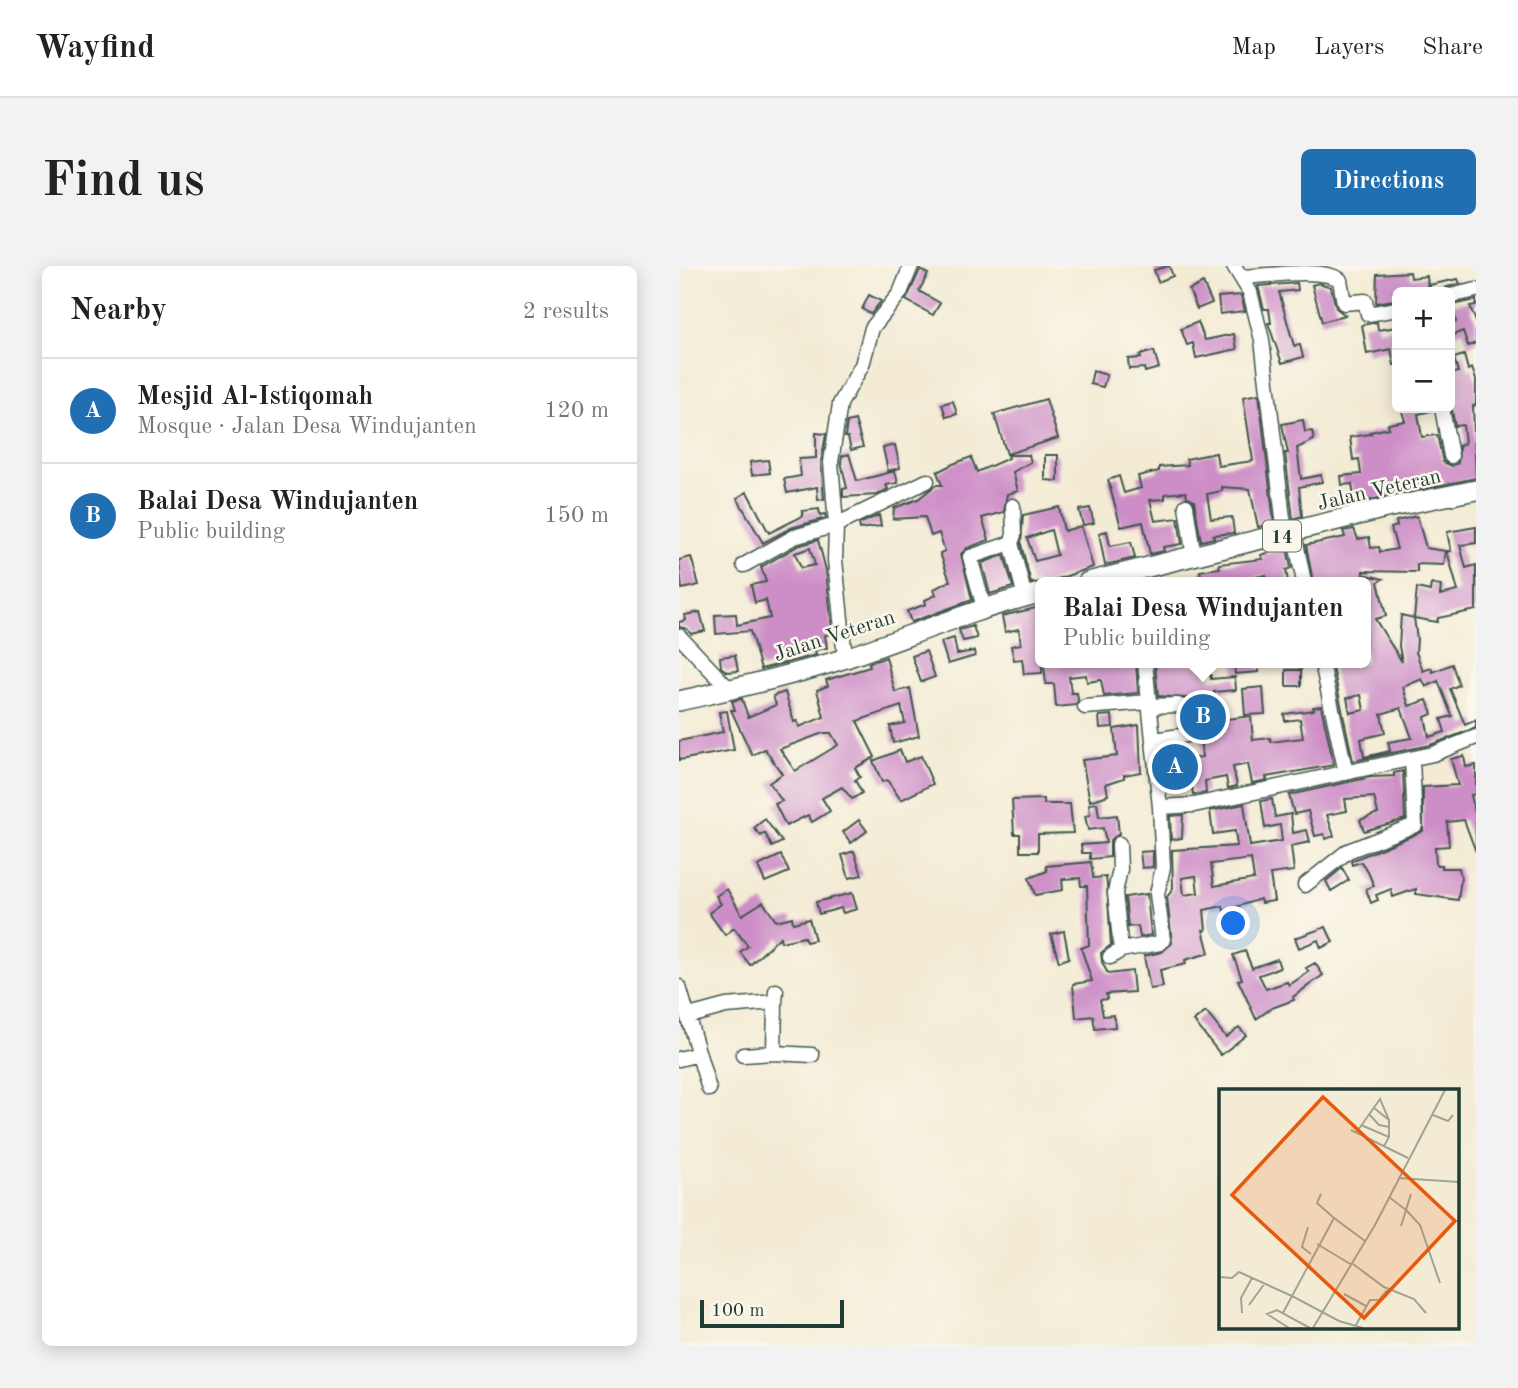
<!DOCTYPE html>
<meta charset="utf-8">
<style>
body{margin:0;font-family:"Old Standard TT",serif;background:#f2f2f2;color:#222}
.controls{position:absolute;right:21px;top:21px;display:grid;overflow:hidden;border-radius:10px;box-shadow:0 4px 18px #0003}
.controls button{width:63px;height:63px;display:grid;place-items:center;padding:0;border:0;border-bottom:2px solid #e0e0e0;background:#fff;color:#222;font:35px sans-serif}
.scale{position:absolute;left:21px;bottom:18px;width:144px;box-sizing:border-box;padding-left:7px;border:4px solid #1f3d34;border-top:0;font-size:19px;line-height:24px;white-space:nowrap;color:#1f3d34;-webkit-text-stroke:5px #fbf7ec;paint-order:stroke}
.you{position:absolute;left:555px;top:658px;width:24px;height:24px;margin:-18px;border:5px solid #fff;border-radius:50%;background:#1a73e8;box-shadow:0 0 0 10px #1a73e833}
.badge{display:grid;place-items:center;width:46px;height:46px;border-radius:50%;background:#1f6fb2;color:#fff;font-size:23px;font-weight:700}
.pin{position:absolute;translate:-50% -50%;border:4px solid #fff;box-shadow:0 2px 7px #0006}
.popup{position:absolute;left:356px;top:311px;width:336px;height:91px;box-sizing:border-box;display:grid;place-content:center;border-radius:10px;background:#fff;filter:drop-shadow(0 2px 5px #0005);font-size:23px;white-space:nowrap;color:#767676}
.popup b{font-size:26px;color:#222}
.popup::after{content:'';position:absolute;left:50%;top:100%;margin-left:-14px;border:14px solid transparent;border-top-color:#fff}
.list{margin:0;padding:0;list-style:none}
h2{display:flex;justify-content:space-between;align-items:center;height:91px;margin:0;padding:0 28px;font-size:30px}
h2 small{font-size:23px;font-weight:400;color:#767676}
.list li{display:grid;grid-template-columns:46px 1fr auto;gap:21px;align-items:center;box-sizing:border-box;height:105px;padding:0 28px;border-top:2px solid #e0e0e0}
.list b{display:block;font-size:26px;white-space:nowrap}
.list p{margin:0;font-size:23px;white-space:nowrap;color:#767676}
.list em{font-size:23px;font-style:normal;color:#767676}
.map{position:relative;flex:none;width:797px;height:1080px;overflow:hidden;border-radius:10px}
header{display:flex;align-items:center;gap:42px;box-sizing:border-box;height:98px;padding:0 35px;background:#fff;border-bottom:2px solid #e0e0e0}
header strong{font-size:33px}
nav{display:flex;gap:38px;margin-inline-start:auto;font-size:24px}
.intro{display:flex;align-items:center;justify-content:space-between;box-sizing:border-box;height:168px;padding:0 42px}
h1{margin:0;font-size:49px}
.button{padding:18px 32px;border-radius:10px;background:#1f6fb2;color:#fff;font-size:24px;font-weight:700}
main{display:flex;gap:42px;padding:0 42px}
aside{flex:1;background:#fff;border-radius:10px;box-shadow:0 4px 18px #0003}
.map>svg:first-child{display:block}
.building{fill:#cd8ec7;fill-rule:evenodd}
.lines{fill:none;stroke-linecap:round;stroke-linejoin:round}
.minor-casing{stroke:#3f574c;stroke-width:17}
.highway-casing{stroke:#3f574c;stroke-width:22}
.minor{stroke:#fff;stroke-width:14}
.highway{stroke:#fff;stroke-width:19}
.labels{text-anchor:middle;stroke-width:5;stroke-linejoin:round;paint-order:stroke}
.shield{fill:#fbf7ec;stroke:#61756b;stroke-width:2}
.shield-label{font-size:19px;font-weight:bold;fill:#1f3d34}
.street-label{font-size:21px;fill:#1f3d34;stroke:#fbf7ec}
.inset-road{fill:none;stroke:#9ea594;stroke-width:2}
.view{fill:#e8590c;fill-opacity:0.15;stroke:#e8590c;stroke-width:3.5}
.inset-edge{fill:none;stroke:#1f3d34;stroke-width:3.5}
</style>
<header>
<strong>Wayfind</strong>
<nav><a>Map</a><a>Layers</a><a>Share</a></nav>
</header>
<div class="intro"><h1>Find us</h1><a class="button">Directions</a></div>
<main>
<aside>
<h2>Nearby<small>2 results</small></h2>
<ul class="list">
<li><span class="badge">A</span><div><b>Mesjid Al-Istiqomah</b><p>Mosque · Jalan Desa Windujanten</p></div><em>120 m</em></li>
<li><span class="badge">B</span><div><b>Balai Desa Windujanten</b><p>Public building</p></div><em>150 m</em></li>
</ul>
</aside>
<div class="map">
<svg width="797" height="1080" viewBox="0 0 797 1080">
<rect width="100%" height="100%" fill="#fbf7ec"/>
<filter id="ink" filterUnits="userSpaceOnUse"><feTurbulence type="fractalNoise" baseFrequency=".0143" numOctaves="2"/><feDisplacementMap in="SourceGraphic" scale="14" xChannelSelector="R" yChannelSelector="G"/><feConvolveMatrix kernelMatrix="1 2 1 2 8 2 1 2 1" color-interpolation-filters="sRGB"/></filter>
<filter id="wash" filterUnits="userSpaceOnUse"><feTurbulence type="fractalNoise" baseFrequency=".00686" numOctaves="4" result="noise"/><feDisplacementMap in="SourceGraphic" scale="28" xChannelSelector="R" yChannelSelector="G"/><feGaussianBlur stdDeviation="1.57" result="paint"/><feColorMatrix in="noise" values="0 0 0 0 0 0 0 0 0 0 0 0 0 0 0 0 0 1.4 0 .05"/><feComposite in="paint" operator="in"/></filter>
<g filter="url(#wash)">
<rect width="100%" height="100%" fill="#f3ebd4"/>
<g id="blocks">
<path class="building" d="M490,0L494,10L479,16L475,4Z
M241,4L249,8L240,25L261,37L254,49L227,34Z
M731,6L732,12L748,10L749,24L714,26L715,34L697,37L698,8Z
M779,13L781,18L768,21L762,26H753L750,19Z
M524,17L533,37L518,43L510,24Z
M618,17L619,24L600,26L615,80L621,79L624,91L603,97L589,57H592L590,43H585L579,20Z
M640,17L652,21L657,42L666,49L643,56L633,19Z
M190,29L202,35L192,48L183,43Z
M562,29L566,45L541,48L539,31Z
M797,34V39L791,40L797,56V77L789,80L784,65L771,70V58L777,56L773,39Z
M519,56L526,74L555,68L558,83L517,92L514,77L508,79L502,63Z
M698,56L699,64L718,61V99H715L712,83L688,88L683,59Z
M475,85L480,102L466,106L465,102L450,103L449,93L462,92L461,89Z
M785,89L789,104L793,102L797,114V139L794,140L797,212L676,237L673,218L663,219L662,210L682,208L680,193L674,194L671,171L692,168L691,166L710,162L709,158L726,155L722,142H752V145L739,148L743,171L758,169L764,196L773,200L779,197L780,180L786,177L784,159L776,160L771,136V108L779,106L775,92Z
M414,105L428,109L424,121L411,118Z
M580,128L595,257L579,261L571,223L543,221V225L528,228L532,253L553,251L555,267L534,269L535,272L522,275L515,235L508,231L507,226L486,228V233L471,234L476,255L499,252L503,278L484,281L485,285L471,288L464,256L442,261L429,214L440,210L445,227L462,222L459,210L480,205V201L509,199L507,193L537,187L539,200L574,195L564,131Z
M367,133L379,172L328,188L315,148Z
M274,135L278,148L267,151L263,138Z
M176,154L184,181L172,184L169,171H166L168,156Z
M624,154L626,166L633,165L635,174L618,182L622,213L642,209L643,216L620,221L623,250L614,253L606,187H609L603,158Z
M137,167L147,168L142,196L145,233L139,234L138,221L108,227L105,213L122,210L120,193L137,192Z
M216,179L221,202L209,205L204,182Z
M170,188L178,215L216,205L219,217L207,219L209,223L198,229L164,231V223L168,222L162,196L163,190Z
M329,189H350L352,196L334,206L339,225L328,228L325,246L303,252L310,274L288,282L282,288L293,334L232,356L228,345L247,338L246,334L257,329L255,323L271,315L261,287L266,285L260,267L252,270L246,251L214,253L215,242L239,233L257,219H263L258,206L274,198L292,191L298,206L330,192Z
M366,189H379V215L366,214Z
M89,194L91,207L73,209L71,196Z
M68,226L90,267L124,250L123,245L140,243L141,249L146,248L147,252L112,262L84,277L58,232Z
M380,241L385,265L402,260L414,301L370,316L352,317L342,278L344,249ZM372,264L378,289L356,295L348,272Z
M411,242L415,257L404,259L400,244Z
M200,249L202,260L181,263L180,258Z
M738,250L747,282L767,285L765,299L738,298V306L684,305V308L704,313L699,316L707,350L696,353L723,396L720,380L722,349L735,352L738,322L751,325L752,318L762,320L761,329L779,325L768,285H772L768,266L797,261V277L781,279L787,302L797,299V344L759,352L758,356L735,352L738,373L737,386L744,405L752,402L754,406L773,398L780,419L771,423L786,459L797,454V462L751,479L674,495L653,397H687V316H634L627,279L666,271L664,265L675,263L679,273L690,271L692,282L700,281L701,286L718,283L712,262L718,260L717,255ZM743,413L747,421L759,415L773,450L762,453L766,466L750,471L746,451L753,448L748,434L730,440L724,421ZM682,429L685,444L671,447L668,432ZM722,442L733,472L709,476L711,485L685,491L682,473L706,467L702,448Z
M428,265L431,280L452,276L456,292L426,299L420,267Z
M139,274L147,304L152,352L153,368L146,369L148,382L136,384L137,389L82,403L71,365L37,368L36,349L57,348L58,359L91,352L87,334L76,337L72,319L87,316L82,301L119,280ZM131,282L136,299L122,302L116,287Z
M608,281L612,302L607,304L609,316H589L587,309L572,312V316H523L521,305L541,302L540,298L584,293L582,289Z
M325,289L334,321L311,328L303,297Z
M12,291L20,319L3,323L0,294Z
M361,341L363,407L345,408L343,393L335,394L332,380L342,378L340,363L326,366L323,350Z
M21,346L26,365L12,368L8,363L0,361V356L7,354L6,349Z
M294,360L298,372L284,375L280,364Z
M275,372L278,388L295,385L296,390L269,398L262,376Z
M247,385L256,411L242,416L233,390Z
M56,389L59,405L48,406L42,401L41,391Z
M207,391L216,426L231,422L240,470L214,477L211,460L226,457L222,440L178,455L196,491L176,502L181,511L176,514L183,527L173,533L163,521L143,532L151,545L133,556L129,549L107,560L96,538L103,535L90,517L103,508L86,483L73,489L52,444H56L53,435L63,433L69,451L97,439L94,430L106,426L115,456L118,455L120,461L145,451L138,424L149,420L147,414L191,401L190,397ZM144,467H152L159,479L116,505L101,483Z
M394,397H457L459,427L425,430L422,414L408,416L407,409L390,411L392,427H398L399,434L397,439L377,441L375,418H367L365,400Z
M526,397L528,410L532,409V413L556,411L557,424L535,426L540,454L572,450L574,474L591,472L592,476L624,472L621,453L606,455L605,448L635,444L634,441L642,440L655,499L587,511L588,514L573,517L569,498L554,501L558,520L549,522L547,511L526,515L527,527L514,529L510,493L523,491L518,433L479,430L476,398Z
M555,397H579L580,406L556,408Z
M607,404H622V420H607Z
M584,421L586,448L566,449L564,423Z
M48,445L55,484L0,494V475L44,466L40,446Z
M433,449L434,461L421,462L420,450Z
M460,459L462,506L445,509V512L427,518L429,529L411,535L403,494L438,490L435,463Z
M221,484L226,496L242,490L254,518L222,534L208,514L203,516L194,495Z
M785,490L787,501L797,499V528L792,529L797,551V586L785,554L768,556L770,580L756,581L757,599H763V602H780L782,612L779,634L737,628V623L714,631L712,623L697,629L699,634L692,637L687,623L695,620L689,606L682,596L673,599L672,595L744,565V521L779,519L772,493Z
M724,505L726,553L685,565L681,554L699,547L695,531L666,533L668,545L648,549L655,570L647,573L645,568L636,570L629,545L615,548L610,529L692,511L715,510V507Z
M365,533V538H391L394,567L359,568V586H341V568H335L333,534Z
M593,533L596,551L612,548L614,567L628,564L631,576L612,580L615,605L591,608L595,635L582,637L581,633L545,645L544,640L525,644L527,664H524L530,687L506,694L507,698L481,704L484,721L471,723L465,690L483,686L493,677L488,631L494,623L493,584L558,580L556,565L534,568L531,545L565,538L571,580L603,575L601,559L586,562L582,535ZM572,593L575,613L535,620L532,598ZM517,610L519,627L505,629L503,612Z
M418,537L420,551L438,549L440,568L431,574V591L411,593V587H403L402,579L427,577L424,562L409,564L406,550L411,549L410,538Z
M504,549L503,572L492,574L491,550Z
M86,553L103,576L93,581L86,567L82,570L75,562Z
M180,554L188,565L172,577L164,566Z
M175,585L183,609L170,612L163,589Z
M474,585V601L463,602L461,586Z
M102,589L110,606L86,616L79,600Z
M412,596L414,612L427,611L428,619L432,679L422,687L423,696L429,708L453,705L455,726L427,728L428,733L421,734L424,750L435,749L436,761L416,763L414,750L397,752L394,718L413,715L402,682L410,679L408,620H402L401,612L383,613L384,624L356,629L350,612L368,605L367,600Z
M663,602L670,614L652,625L647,615Z
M48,623L63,649L84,636L97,655L113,651L114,657L130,653L136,674L127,676L125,671L102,676L101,671L71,699L61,686L69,680L55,662L46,669L30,647L42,638L37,630Z
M173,627L178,643L164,647L162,642L140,648L137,636Z
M468,628L472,669L461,671L459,660L449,661L446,631Z
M647,661L654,676L642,682L639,674L620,682L616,672Z
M385,665L390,692L380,696L372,668Z
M566,685L573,702L598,693L601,702L580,709L587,723L608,716L610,719L630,706L627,702L636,697L644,709L614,731L615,734L593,742L577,753L559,714L563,713L554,689Z
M527,746L547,771L560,761L567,769L542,789L515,755Z"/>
</g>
</g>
<g filter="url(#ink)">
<use href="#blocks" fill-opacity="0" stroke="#3f574c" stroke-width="2"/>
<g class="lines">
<defs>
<path id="minor" d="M555,0L571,26L583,74L606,269
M564,11C587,10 643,1 661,14L665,37L686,35L689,48L718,43
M771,30L797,24
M763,142L772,190
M334,240L335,269L332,277L346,331
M507,240L515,292
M615,267L625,316
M65,299L115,271L157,259L152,196L161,138L183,99L193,62L221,27L232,0
M305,342L291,291L332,277
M0,370L51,424
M166,392L156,294L157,259L248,215
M466,397L481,541L515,539L754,488L797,471
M643,397L667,507
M470,440L499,439L510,444L507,469L476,474
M406,441L470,436
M440,578L441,603L436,627L442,684
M626,619L669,585L736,559L733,493
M431,691L442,684L481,677L484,674L478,628L484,601L481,541
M0,721L30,823
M10,750L47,740L96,736L97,725
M95,787L133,789
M64,789L95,787L96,736
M0,793L20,788"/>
<path id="highway" d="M409,316L707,242L797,224
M0,435C56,422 112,410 167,392C232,370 294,343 361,327"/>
</defs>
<use href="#minor" class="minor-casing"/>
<use href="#highway" class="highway-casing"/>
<use href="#minor" class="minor"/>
<use href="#highway" class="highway"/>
</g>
</g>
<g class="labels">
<rect class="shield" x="584" y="254.5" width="38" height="31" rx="5"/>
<g class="shield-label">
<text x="603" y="277">14</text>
</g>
<g class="street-label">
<text transform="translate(700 223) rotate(-13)" y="7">Jalan Veteran</text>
<text transform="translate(155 369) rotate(-18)" y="7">Jalan Veteran</text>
</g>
</g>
<g transform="translate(540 823)">
<rect width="240" height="240" fill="#f3ebd4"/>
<path class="inset-road" d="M155,19L170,31V48M150,25L160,36L171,38M214,26L229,32L234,26M142,36L170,48L165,57M132,41L189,69M137,44L161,10L170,31M179,89L240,93M102,105L98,114L115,129M192,105L187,121L201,136L221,194M170,108L187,121L182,137M89,138L83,158L92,165M98,155L133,176M134,175L165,198L195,210L207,224M0,188L13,189L20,183L73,207L64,224M125,205L147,217M30,216L46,194M23,224L22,209L33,189M137,236L151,211H160L170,199M70,239L48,225L58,221L91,239M94,239L156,136L226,1M144,239L120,232L73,207L115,129L146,152"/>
<path class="view" d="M104,8L236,132L145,229L13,106Z"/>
<rect width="240" height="240" class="inset-edge"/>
</g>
</svg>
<div class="controls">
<button>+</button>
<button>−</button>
</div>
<div class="scale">100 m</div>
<div class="you"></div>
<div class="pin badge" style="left:496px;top:501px">A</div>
<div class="pin badge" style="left:524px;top:451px">B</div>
<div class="popup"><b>Balai Desa Windujanten</b>Public building</div>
</div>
</main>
